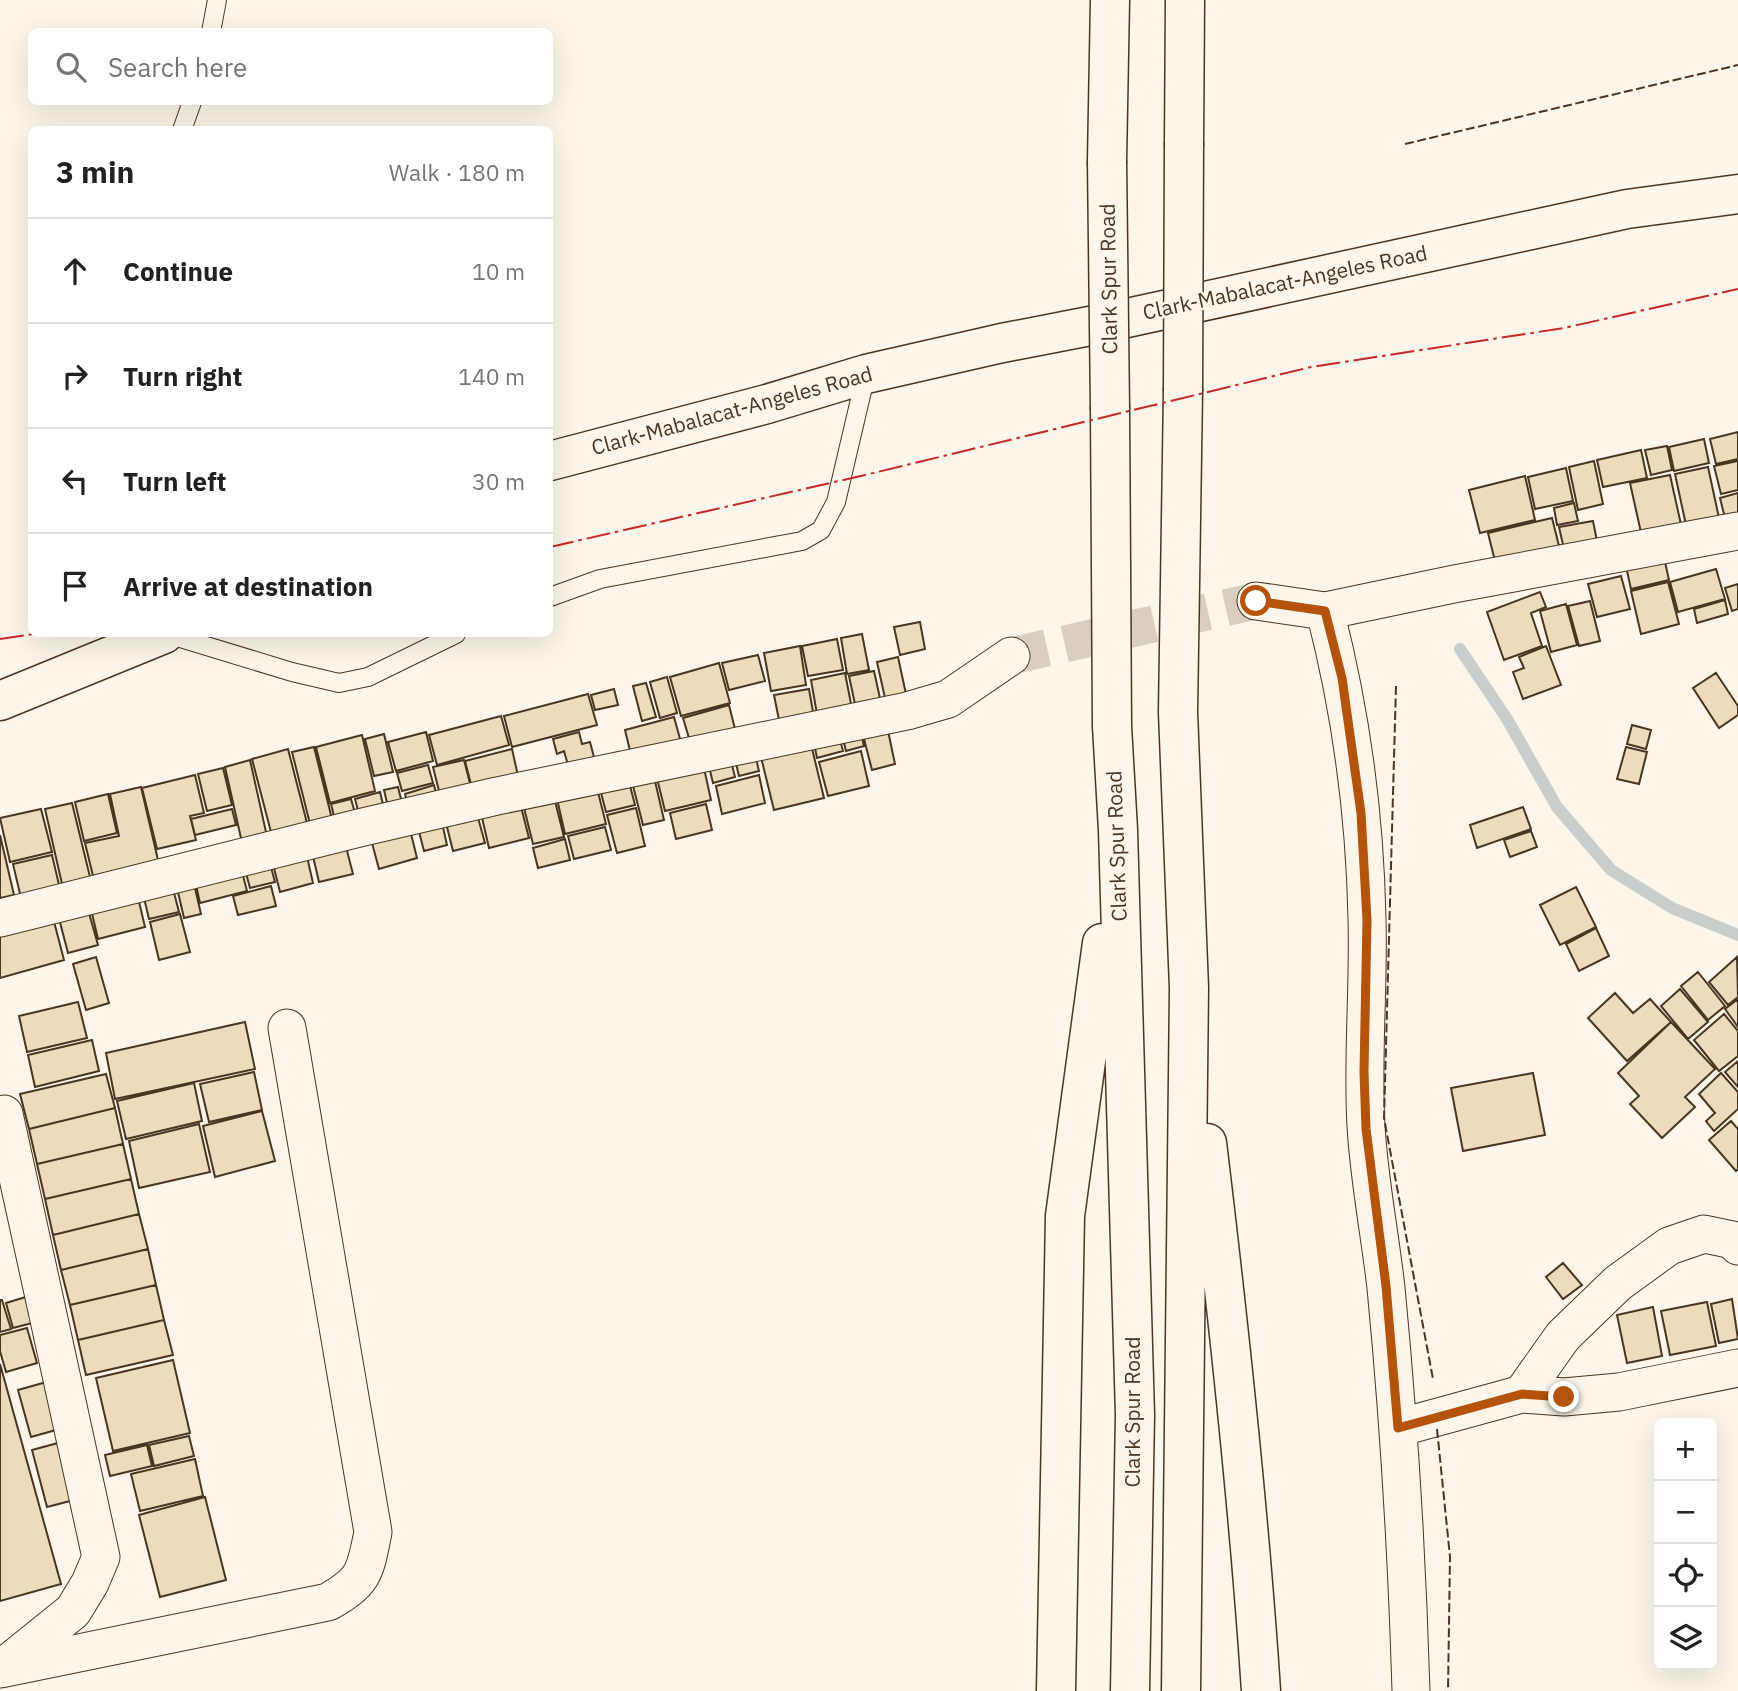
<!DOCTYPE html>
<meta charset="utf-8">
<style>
body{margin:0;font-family:"IBM Plex Sans",sans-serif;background:#f2f2f2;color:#202124}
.controls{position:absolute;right:21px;bottom:21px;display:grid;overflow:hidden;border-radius:10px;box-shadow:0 7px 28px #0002}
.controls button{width:63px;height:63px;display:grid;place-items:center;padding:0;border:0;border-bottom:2px solid #e0e0e0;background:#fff;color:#202124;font:35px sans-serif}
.stop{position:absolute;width:21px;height:21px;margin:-16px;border:5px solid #b45309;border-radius:50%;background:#fff}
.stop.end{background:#b45309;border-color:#fff;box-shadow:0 2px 7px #0008}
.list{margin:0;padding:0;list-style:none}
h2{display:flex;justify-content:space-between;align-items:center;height:91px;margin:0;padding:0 28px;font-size:30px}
h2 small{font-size:23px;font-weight:400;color:#757577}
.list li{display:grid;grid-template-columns:46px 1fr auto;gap:21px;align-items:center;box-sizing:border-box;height:105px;padding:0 28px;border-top:2px solid #e0e0e0}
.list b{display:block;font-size:26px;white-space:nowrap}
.list em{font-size:23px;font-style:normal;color:#757577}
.icon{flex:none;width:38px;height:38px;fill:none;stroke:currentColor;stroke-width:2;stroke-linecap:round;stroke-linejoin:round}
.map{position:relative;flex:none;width:1738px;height:1691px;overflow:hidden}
.search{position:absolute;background:#fff;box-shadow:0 7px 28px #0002;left:28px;top:28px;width:525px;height:77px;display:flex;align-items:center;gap:18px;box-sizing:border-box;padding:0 24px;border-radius:10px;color:#757577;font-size:26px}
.panel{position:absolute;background:#fff;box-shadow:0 7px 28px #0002;left:28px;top:126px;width:525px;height:511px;border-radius:10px}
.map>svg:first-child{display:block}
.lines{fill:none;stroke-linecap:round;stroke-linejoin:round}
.stream{stroke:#c9cecd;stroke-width:12}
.building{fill:#ecdcbc;stroke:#4a3520;stroke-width:2}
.minor-tunnel{stroke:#d8cfc1;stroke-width:37;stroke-dasharray:37 18;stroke-linecap:butt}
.service-casing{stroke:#4a3520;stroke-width:20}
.minor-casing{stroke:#4a3520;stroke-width:39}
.secondary-casing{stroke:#4a3520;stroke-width:41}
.motorway-casing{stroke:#4a3520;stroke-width:41}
.service{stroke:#fbf6e9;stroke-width:18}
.minor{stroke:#fbf6e9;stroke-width:37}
.secondary{stroke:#fbf6e9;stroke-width:38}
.motorway{stroke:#fbf6e9;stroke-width:38}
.motorway-bridge-casing{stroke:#4a3520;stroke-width:41;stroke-linecap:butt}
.motorway-bridge{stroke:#fbf6e9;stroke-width:38}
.fence{stroke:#4a3520;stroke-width:2;stroke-dasharray:9 3.5;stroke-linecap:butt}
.power{stroke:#c62828;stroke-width:2;stroke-dasharray:24 5 3.5 5;stroke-linecap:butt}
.route{stroke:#b45309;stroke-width:9}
.labels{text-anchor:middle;stroke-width:5;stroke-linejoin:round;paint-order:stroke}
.street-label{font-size:21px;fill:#4a3520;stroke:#fbf6e9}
</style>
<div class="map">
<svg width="1738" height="1691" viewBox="0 0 1738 1691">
<rect width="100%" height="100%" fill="#fbf6e9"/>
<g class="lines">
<path class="stream" d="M1460,649L1507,719L1557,807L1611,870L1672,908L1738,935"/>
</g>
<path class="building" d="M1738,432V459L1716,464L1710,439Z
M1704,439L1709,463L1674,471L1669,447Z
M1667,446L1672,470L1651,475L1645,450Z
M1641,450L1647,478L1603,487L1597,460Z
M1594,461L1603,504L1578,510L1569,467Z
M1738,461V490L1721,494L1714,466Z
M1708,467L1719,518L1686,525L1675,474Z
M1566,468L1573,501L1535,509L1528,477Z
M1670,475L1682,529L1642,537L1630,483Z
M1525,476L1535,520L1480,533L1469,490Z
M1738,493V520L1726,522L1720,498Z
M1574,503L1578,521L1557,525L1554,508Z
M1552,518L1562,558L1498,573L1488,533Z
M1593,521L1599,551L1566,558L1559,527Z
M1663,553L1669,580L1631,589L1625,562Z
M1716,569L1725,599L1678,612L1670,582Z
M1621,576L1630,609L1597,617L1588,584Z
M1668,582L1679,624L1641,634L1631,591Z
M1738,584V609L1732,611L1725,588Z
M1540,592L1546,607L1531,613L1542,646L1504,660L1487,612Z
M1725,600L1728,614L1697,623L1694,609Z
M1590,601L1600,641L1579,646L1568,606Z
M1566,604L1577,645L1551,652L1540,611Z
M920,622L925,649L900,655L894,627Z
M862,634L869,670L847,674L841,638Z
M837,639L843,670L808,676L802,646Z
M800,646L806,685L771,691L764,653Z
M1546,646L1561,685L1523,699L1513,672L1524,668L1519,657Z
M758,655L765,681L729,690L722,663Z
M898,657L906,694L885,698L877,662Z
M719,663L730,703L681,716L670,677Z
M874,671L881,703L856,709L849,676Z
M845,673L853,714L818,720L811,680Z
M1716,673L1738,706V715L1719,728L1693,688Z
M667,677L677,713L660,718L650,682Z
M646,683L656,717L642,721L633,686Z
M614,689L618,705L595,710L591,695Z
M809,689L815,723L781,730L774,695Z
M588,694L597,725L512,747L504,716Z
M729,705L737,737L692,748L683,718Z
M501,716L509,745L437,765L429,735Z
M674,717L682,746L632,759L625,730Z
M1632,725L1651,730L1646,749L1627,744Z
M859,726L864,746L846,751L841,730Z
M887,726L895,764L872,770L862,731Z
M837,728L843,751L817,758L812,734Z
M426,732L433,761L396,771L388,742Z
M579,732L582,744L590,742L596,765L570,772L564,751L557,754L553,739Z
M384,734L393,772L374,776L365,739Z
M362,735L375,791L330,803L316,747Z
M809,736L824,798L774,810L759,749Z
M314,747L332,819L310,824L292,752Z
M1626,747L1647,752L1639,784L1617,779Z
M288,749L308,827L272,836L252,759Z
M512,749L520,785L474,796L465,761Z
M754,750L759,771L739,776L734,755Z
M861,751L869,786L828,796L819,762Z
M729,753L735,777L713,783L707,758Z
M702,759L711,800L665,811L655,770Z
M250,760L268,841L243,847L225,767Z
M464,760L473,795L442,803L433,767Z
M428,765L433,783L402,791L397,773Z
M223,768L232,805L207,811L198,774Z
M652,768L664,820L643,825L630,774Z
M627,774L635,805L606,812L598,781Z
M195,775L204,813L190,816L196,840L157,849L142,788Z
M759,775L765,803L722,814L716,786Z
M595,780L606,824L565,834L555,790Z
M434,785L439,805L410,813L405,794Z
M141,787L158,860L93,876L85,843L119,836L110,794Z
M398,787L404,811L390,815L384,790Z
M380,792L386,817L361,822L355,799Z
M553,793L564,837L533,844L522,800Z
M108,794L117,833L84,841L75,802Z
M351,799L357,820L336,825L331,804Z
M519,799L529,838L489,848L480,809Z
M72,803L90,877L62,884L45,809Z
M706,804L712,830L676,839L670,813Z
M475,807L485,843L453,851L444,815Z
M1523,807L1531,829L1477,848L1470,825Z
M636,808L645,846L617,853L607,815Z
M41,809L52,852L10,862L0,818Z
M232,809L236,825L195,835L191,819Z
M440,814L447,845L424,851L416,820Z
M408,822L417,858L379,869L369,832Z
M605,827L611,850L574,859L568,836Z
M1531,831L1537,847L1510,857L1504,840Z
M0,835L14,895L0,898Z
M565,839L570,860L538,868L533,848Z
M345,843L353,874L319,882L312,852Z
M305,848L313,883L280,892L271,856Z
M52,855L60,889L21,898L13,864Z
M268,856L275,882L250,888L243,862Z
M240,864L247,891L200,903L194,876Z
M191,871L201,914L184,918L174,875Z
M170,877L179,912L149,919L141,885Z
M271,886L276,906L238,915L233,896Z
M1576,887L1596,927L1560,945L1540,905Z
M136,889L145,927L98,939L89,901Z
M85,899L98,945L68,953L56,907Z
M51,910L64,960L0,978V924Z
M180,914L190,952L159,960L150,922Z
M1596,928L1609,956L1579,971L1566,944Z
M96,957L109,1003L86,1010L73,964Z
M1737,957L1738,997L1728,1005L1709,982Z
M1698,972L1725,1006L1708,1020L1681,986Z
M1680,989L1708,1022L1688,1039L1661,1006Z
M1615,993L1633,1013L1650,999L1671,1022L1627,1061L1588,1018Z
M1738,999V1027L1725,1009Z
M78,1002L87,1038L27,1052L19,1016Z
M1724,1014L1738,1031V1056L1719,1071L1694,1040Z
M245,1022L255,1069L115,1099L106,1053Z
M1671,1022L1715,1069L1685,1097L1695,1107L1662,1138L1630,1104L1639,1096L1618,1073Z
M92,1040L99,1071L35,1087L28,1055Z
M1738,1061V1087L1725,1072Z
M254,1072L262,1110L209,1122L200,1084Z
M1533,1073L1545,1135L1463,1151L1451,1088Z
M1721,1073L1738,1092V1109L1714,1131L1706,1121L1715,1113L1699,1094Z
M106,1074L115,1108L29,1129L20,1094Z
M194,1083L202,1121L126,1139L117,1101Z
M115,1108L123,1144L37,1164L29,1129Z
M262,1111L275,1161L215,1177L203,1126Z
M1731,1121L1738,1129V1169L1736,1171L1709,1140Z
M199,1124L210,1172L139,1188L129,1141Z
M123,1144L131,1179L45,1199L37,1164Z
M131,1179L139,1214L53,1235L45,1199Z
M139,1214L148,1249L61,1270L53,1235Z
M148,1249L156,1285L70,1305L61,1270Z
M1563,1263L1582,1285L1563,1299L1546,1277Z
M156,1285L164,1320L78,1340L70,1305Z
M29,1296L36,1322L13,1328L6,1303Z
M1732,1299L1738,1339L1719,1343L1711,1304Z
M0,1300H2L11,1329L0,1332Z
M1707,1302L1716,1346L1670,1355L1661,1311Z
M1653,1307L1662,1356L1627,1363L1617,1315Z
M164,1320L173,1355L86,1375L78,1340Z
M27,1328L37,1363L6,1372L0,1351V1335Z
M173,1360L190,1433L113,1451L96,1378Z
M0,1364L61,1584L0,1601Z
M50,1381L63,1428L31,1437L18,1390Z
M189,1436L194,1456L154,1466L149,1445Z
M58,1443L74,1500L47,1507L32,1450Z
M147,1445L152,1466L110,1476L105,1455Z
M195,1459L203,1496L140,1511L131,1474Z
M205,1497L226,1580L160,1597L139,1515Z"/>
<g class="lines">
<path class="minor-tunnel" d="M1011,656L1256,601"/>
<defs>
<path id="service" d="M211,32L217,0
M182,130L192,102
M550,597L600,579L802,541L821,530L836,502L866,374
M167,634L292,672L339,683L368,677L456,634"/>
<path id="minor" d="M1256,601L1325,611L1454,584L1738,531
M1325,611C1351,712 1365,815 1367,919C1369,988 1362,1057 1366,1126C1369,1180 1380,1234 1386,1288C1399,1422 1407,1557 1411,1691
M0,918L359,828L497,796L907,711L948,699L1011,656
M4,1114L101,1557L90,1583L73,1611L6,1665
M1522,1394L1564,1397L1619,1392L1738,1368
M1398,1428L1522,1394L1563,1336L1618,1283L1669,1246L1704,1234L1733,1240L1738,1246
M1,1669L328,1602C365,1581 365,1572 373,1532L287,1028"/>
<path id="secondary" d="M550,461L767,404L866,374L1002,343L1095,325L1627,209L1738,194
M0,701L164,634"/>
<path id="motorway" d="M1184,143L1185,0
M1107,161L1110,0
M1110,409L1112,726L1118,830L1135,1415L1130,1691
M1207,1143C1229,1325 1249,1508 1261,1691
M1056,1691L1065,1216L1102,943
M1181,1691L1189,988L1178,712L1183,391"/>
</defs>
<use href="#service" class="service-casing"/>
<use href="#minor" class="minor-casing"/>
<use href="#secondary" class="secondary-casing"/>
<use href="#motorway" class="motorway-casing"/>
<use href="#service" class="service"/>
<use href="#minor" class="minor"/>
<use href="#secondary" class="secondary"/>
<use href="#motorway" class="motorway"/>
<defs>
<path id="motorway-bridge" d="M1107,161L1110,409
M1183,391L1184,143"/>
</defs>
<use href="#motorway-bridge" class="motorway-bridge-casing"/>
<use href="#motorway-bridge" class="motorway-bridge"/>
<path class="fence" d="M1405,144L1738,65
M1396,686L1384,1118L1433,1379
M1437,1429L1450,1557L1448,1691"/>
<path class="power" d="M550,547L865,475L1311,367L1564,328L1738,289
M0,639L34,634"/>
</g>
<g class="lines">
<path class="route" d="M1256,601L1325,611L1342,678L1361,813L1367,920L1364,1072L1366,1129L1386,1286L1398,1428L1522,1394L1564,1397"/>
</g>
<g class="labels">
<g class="street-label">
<text transform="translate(1109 279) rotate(-91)" y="7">Clark Spur Road</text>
<text transform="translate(1285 283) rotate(-12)" y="7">Clark-Mabalacat-Angeles Road</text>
<text transform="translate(732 411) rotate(-15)" y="7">Clark-Mabalacat-Angeles Road</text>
<text transform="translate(1117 846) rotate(-92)" y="7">Clark Spur Road</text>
<text transform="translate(1133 1412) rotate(-90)" y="7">Clark Spur Road</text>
</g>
</g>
</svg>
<div class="controls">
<button>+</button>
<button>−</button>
<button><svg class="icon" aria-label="locate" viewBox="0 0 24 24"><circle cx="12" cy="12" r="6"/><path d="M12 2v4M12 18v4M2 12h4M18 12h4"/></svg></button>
<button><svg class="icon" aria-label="layers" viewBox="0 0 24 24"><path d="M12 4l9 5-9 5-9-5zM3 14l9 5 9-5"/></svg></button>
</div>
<div class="stop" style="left:1256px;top:601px"></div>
<div class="stop end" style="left:1564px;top:1397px"></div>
<div class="search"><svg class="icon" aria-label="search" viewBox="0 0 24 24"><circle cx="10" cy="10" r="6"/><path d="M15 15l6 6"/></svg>Search here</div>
<section class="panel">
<h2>3 min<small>Walk · 180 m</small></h2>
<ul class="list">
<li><svg class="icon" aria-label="ahead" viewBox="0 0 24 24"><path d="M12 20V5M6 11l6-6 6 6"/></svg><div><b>Continue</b></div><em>10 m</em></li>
<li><svg class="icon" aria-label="right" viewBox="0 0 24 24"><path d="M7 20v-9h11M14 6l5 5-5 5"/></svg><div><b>Turn right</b></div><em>140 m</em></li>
<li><svg class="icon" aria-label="left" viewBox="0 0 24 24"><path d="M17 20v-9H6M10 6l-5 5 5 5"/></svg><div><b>Turn left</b></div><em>30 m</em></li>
<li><svg class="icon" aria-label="arrive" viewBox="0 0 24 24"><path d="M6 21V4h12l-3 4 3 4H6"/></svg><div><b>Arrive at destination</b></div></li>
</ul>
</section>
</div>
